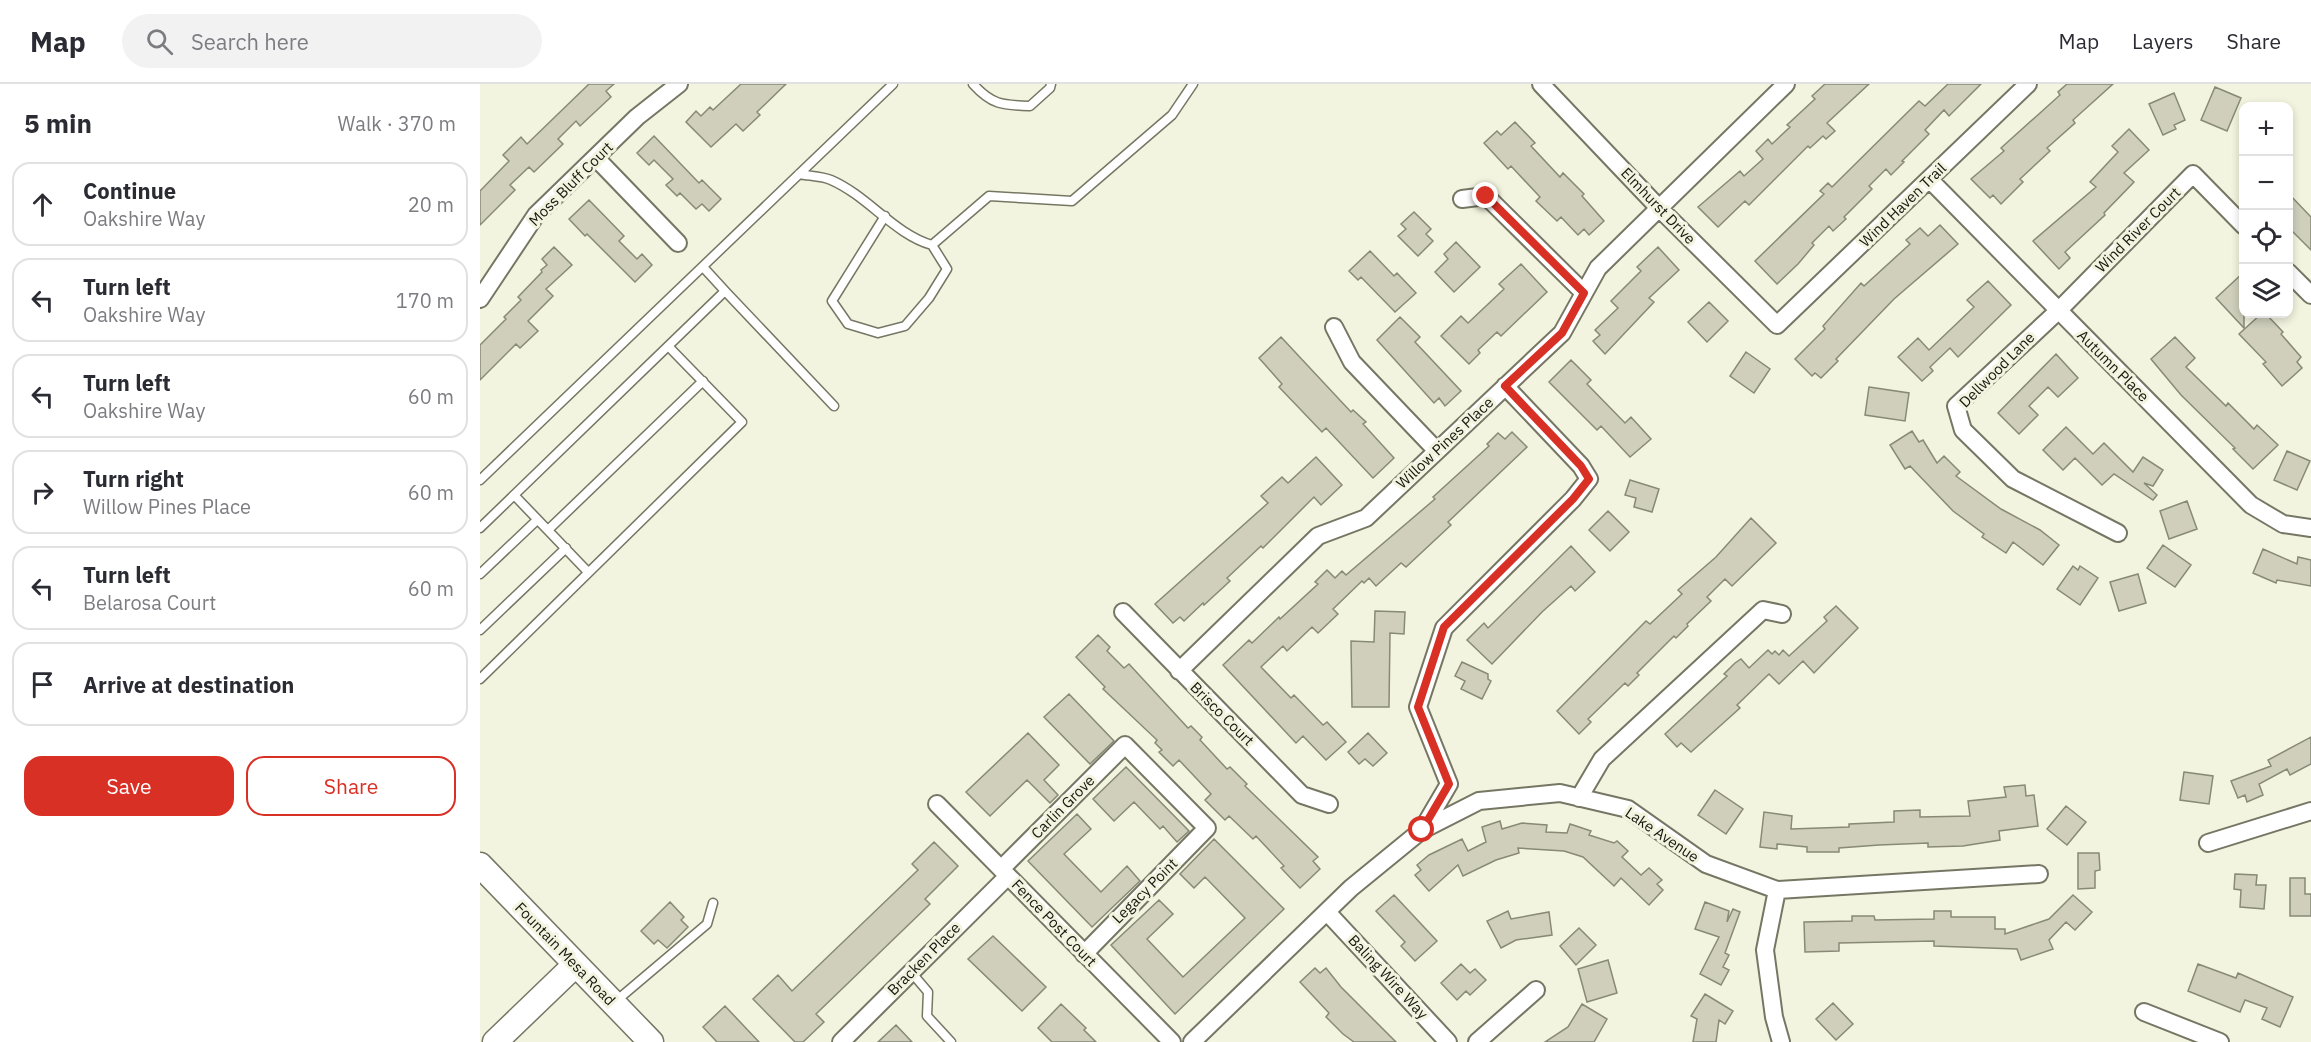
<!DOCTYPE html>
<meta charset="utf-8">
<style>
body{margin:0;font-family:"IBM Plex Sans",sans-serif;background:#f2f2f3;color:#2b2b33}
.controls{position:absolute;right:18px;top:18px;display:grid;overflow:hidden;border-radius:12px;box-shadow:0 3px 9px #0003}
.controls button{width:54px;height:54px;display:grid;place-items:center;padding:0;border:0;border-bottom:2px solid #e1e1e2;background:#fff;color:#2b2b33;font:30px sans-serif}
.stop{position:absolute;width:18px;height:18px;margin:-14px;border:4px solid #d93025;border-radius:50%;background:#fff}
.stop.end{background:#d93025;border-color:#fff;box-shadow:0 2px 6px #0008}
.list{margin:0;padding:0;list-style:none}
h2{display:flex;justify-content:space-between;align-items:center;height:78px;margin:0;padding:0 24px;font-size:26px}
h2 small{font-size:20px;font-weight:400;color:#7c7c81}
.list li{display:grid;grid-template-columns:39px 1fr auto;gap:18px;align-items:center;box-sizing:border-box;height:84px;margin:0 12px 12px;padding:0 12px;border:2px solid #e1e1e2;border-radius:18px}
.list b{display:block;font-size:22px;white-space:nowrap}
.list p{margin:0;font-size:20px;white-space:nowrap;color:#7c7c81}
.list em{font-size:20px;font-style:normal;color:#7c7c81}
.actions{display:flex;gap:12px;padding:18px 24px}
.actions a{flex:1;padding:14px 0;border:2px solid #d93025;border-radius:18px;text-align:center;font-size:21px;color:#d93025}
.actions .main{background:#d93025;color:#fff}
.icon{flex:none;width:33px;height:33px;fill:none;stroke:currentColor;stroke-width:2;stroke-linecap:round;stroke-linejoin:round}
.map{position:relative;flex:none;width:1831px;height:958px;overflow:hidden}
header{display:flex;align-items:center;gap:36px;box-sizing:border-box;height:84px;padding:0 30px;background:#fff;border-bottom:2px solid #e1e1e2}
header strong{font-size:28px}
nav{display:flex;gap:33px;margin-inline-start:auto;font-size:21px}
.search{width:420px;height:54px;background:#f2f2f3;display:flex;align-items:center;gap:15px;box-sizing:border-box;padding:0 21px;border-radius:33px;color:#7c7c81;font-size:22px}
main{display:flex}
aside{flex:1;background:#fff}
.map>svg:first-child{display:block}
.building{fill:#cfcfbc;stroke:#888976;stroke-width:1.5}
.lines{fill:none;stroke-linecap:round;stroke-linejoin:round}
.lane-casing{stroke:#767664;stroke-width:11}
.street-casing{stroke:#767664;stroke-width:20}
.secondary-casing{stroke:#767664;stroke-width:27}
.lane{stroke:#fff;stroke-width:8}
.street{stroke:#fff;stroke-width:16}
.secondary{stroke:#fff;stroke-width:24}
.route{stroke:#d93025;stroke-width:8}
.labels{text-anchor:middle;stroke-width:6;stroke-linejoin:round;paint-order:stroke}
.street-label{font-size:15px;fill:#171710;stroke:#f3f4df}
</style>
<header>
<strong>Map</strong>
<div class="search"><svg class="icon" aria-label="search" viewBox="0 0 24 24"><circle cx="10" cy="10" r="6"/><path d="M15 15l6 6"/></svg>Search here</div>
<nav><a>Map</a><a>Layers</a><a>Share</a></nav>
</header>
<main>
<aside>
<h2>5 min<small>Walk · 370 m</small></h2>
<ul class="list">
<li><svg class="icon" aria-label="ahead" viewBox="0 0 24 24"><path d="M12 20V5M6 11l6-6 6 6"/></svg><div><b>Continue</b><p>Oakshire Way</p></div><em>20 m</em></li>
<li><svg class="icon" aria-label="left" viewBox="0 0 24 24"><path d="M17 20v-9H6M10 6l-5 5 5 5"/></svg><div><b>Turn left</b><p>Oakshire Way</p></div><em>170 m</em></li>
<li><svg class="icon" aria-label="left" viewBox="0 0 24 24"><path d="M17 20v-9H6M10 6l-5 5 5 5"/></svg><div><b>Turn left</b><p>Oakshire Way</p></div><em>60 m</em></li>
<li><svg class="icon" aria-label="right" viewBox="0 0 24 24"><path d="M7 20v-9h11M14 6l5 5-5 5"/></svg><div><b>Turn right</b><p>Willow Pines Place</p></div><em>60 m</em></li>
<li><svg class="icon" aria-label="left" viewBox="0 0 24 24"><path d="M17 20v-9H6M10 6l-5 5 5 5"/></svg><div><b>Turn left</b><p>Belarosa Court</p></div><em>60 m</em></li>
<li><svg class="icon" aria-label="arrive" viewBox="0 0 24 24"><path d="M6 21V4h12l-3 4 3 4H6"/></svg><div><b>Arrive at destination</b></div></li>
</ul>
<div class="actions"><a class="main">Save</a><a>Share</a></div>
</aside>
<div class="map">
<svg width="1831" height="958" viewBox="0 0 1831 958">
<rect width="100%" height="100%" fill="#f3f4df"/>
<path class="building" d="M109,0H134L126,7L131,13L100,42L96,37L78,55L83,60L54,88L49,83L30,101L35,106L0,141V107L29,77L23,71L41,53L47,60Z
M261,0H306L277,28L280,31L263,47L256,40L231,63L206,38L216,27L221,32L230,23L233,26Z
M1345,0H1389L1347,39L1355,47L1346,55L1343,52L1330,64L1328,62L1269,121L1265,117L1238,143L1218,123L1260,87L1264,92L1283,75L1276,67L1288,55L1292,60L1310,43L1307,41L1335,15L1332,12Z
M1468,0H1501L1469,32L1464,26L1445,46L1449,50L1422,77L1424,78L1411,91L1406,85L1389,102L1392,105L1364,133L1366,135L1353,147L1349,142L1332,159L1334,161L1318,180L1297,200L1275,177L1344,110L1340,107L1348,99L1352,103L1439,17L1445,22Z
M1587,0H1633L1593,36L1595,39L1567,64L1570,67L1540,95L1543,98L1521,120L1513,111L1510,114L1491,95L1524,67L1521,64L1580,11L1578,8Z
M1735,3L1761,14L1747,47L1721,36Z
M1694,9L1705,36L1694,41L1696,45L1683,51L1669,20Z
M1035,38L1055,59L1051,62L1080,93L1083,89L1104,110L1102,112L1124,137L1109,151L1104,145L1098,151L1081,133L1077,137L1056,117L1060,113L1031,82L1028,85L1004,59L1017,47L1021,51Z
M1649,45L1669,66L1644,89L1654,98L1624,129L1625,131L1585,168L1590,174L1579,185L1553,157L1616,103L1610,98L1638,68L1632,62Z
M174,52L219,99L222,96L241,115L229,127L222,120L216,125L200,109L197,112L186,101L193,95L174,76L169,81L157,69Z
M1809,110L1831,133V166L1809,144Z
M109,116L144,152L139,157L157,175L162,170L172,181L155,198L107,150L105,152L89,135Z
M934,128L951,145L946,150L953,157L938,172L918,152L926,145L921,140Z
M1460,141L1478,160L1414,215L1356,275L1358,277L1341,294L1335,289L1332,292L1315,275L1345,245L1343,242L1381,199L1384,202L1430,160L1426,156L1440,144L1448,152Z
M976,158L1000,183L974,208L955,188L968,175L964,170Z
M74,163L92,181L66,205L73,212L48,237L58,247L40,264L36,260L0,296V261L26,235L24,233L41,216L38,213L62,188L61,186L67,181L62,175Z
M1178,163L1199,186L1169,214L1174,218L1125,270L1113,257L1120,251L1115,246L1138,224L1131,217L1161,187L1157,183Z
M890,167L914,192L917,189L936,209L915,228L881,193L878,196L869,187Z
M1041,180L1067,208L1021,252L1017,248L998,266L1000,269L989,280L961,252L981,232L988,239L1024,205L1019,200Z
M1764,188V244L1736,214Z
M1508,197L1531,221L1478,273L1470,264L1450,283L1453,287L1442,297L1418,273L1438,254L1449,266L1494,223L1487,216Z
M1229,218L1248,237L1227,258L1208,238Z
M1781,230H1786L1803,248L1801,250L1821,273L1817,278L1822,284L1802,302L1783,280L1786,278L1759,250Z
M920,233L940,253L935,258L981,307L965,322L959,314L954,319L897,256Z
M801,253L871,328L873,326L886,338L883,340L914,374L893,394L846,344L842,348L799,303L802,300L779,274Z
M1695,253L1715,274L1706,283L1746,322L1748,319L1774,345L1777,341L1798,361L1773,385L1753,365L1755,364L1701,311L1671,275Z
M1266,268L1290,285L1274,309L1250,292Z
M1576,270L1598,294L1578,313L1568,303L1549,322L1558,331L1539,350L1518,329Z
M1091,276L1111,296L1107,300L1145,339L1151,333L1171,355L1150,373L1121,342L1117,346L1069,298Z
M1389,303L1429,309L1425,337L1385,331Z
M1586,343L1613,370L1624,359L1653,388L1663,373L1683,386L1673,402L1664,399L1677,411L1673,416L1634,390L1622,401L1595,374L1583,386L1563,366Z
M1432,347L1439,358L1443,356L1457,379L1464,372L1480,388L1476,392L1521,425L1560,446L1579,461L1563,481L1533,458L1526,469L1502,453L1504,450L1473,427L1430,382L1425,385L1410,361Z
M1032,348L1047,363L968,438L971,441L926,483L921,479L896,502L889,494L884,499L882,497L853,525L858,530L838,549L832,543L807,567L803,562L781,583L811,614L814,611L843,641L847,638L866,658L846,676L823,652L816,659L743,581L769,556L772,559L799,533L800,535L838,500L835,498L847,486L855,494L862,487L866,491L955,415L953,413L1009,362L1007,360L1018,349L1025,355Z
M1807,367L1830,377L1817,406L1794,396Z
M836,373L862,401L841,421L834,413L783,464L781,462L747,494L750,497L724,521L723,519L704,537L700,533L693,539L675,520L788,419L781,412L802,393L808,399Z
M1150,396L1179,405L1172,428L1154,423L1156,414L1145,411Z
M1707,417L1717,445L1689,455L1680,427Z
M1128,427L1149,448L1130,467L1109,446Z
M1271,434L1296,459L1252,502L1245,495L1227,513L1231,517L1207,540L1208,542L1196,554L1194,552L1157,589L1159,591L1148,602L1145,599L1108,635L1111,638L1099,650L1077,627L1166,537L1170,540L1202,510L1198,506L1236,473Z
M1683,461L1711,481L1695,503L1667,484Z
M1091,462L1115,488L1095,507L1091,502L1062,528L1012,580L987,556L1004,539L1008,544Z
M1783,465L1817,480L1818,473L1831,476V502L1797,496L1796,499L1773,489Z
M1593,482L1598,486L1600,482L1618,494L1600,521L1577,505Z
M1658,490L1666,519L1639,527L1630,498Z
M1356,522L1378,544L1334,589L1323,577L1299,600L1289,590L1257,621L1260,624L1211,668L1201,659L1197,663L1185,650L1247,592L1244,590L1255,579L1261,575L1269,584L1288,566L1292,570L1295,567L1299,571L1303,566L1309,572L1347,537L1344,533Z
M895,527L925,528L924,550L910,549L909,623H872L871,557L894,558Z
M618,551L630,563L627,567L644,584L649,580L708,644L711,642L722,653L720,656L747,685L750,683L767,700L765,702L838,773L833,777L840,785L820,804L801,784L804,782L776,752L773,755L749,732L745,736L725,716L731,710L699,676L693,682L679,668L682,666L675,659L677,656L623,605L625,603L596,573Z
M982,578L1008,590V595L1011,597L1002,615L981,605L985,597L975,592Z
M589,610L634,657L610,680L564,633Z
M548,649L579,681L564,696L578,711L570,719L547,696L510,732L486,708Z
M888,649L907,669L893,682L885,675L879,680L868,668Z
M1831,653V680L1810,691L1807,685L1779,700L1783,711L1767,718L1765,711L1758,714L1751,697L1791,682L1788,676Z
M646,683L709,747L697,758L683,742L680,745L654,718L634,737L613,715Z
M1704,688L1733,692L1729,720L1700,716Z
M1545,701L1546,712L1554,711L1558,742L1519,747L1520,756L1483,762L1448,763V759L1399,761L1359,764V768H1327V763L1297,760V765L1280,763L1284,728L1312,732L1311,745L1369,743V740L1414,738V727L1440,726V733L1490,732L1488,717L1526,713L1524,703Z
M1235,706L1263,725L1246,750L1218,731Z
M1586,722L1606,738L1587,761L1567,745Z
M597,730L611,745L584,770L621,808L647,782L660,797L612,843L548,777Z
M1020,737L1022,745L1042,739L1067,741L1066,748L1087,749L1090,740L1111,747L1109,751L1134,759L1137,757L1148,767L1142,773L1161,791L1169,784L1182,796L1177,800L1183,806L1169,821L1141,794L1134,802L1103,773L1084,767L1038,764L1039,769L1016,776L983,792L978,781L949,807L935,791L941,786L937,781L949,771L982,755L988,767L1006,758L1002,743Z
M734,755L804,825L695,930L631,861L679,816L693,830L667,855L703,893L765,834L725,793L714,804L700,790Z
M454,758L478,782L445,815L450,820L336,930L344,938L323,958H315L273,915L298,891L312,907L438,786L432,780Z
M1598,769H1619L1620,786L1615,787V804L1598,805Z
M1755,790L1777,791L1776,801H1786L1784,825L1760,823L1761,806L1754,805Z
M1810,794H1825V810H1831V832H1810Z
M914,811L957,857L935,877L921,862L925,858L896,827Z
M1593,811L1612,828L1595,846L1586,838L1569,856L1573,865L1541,876L1537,865L1454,862V857L1359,859V867L1325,868L1324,838L1372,837V832H1394L1395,836L1454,835V827H1471V833H1515V845H1525V850L1569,835Z
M190,818L204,833L201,836L208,843L187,864L178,856L174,860L161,847Z
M1225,818L1249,827L1247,838L1253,825L1260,828L1245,869L1249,871L1243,883L1249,886L1241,901L1220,890L1239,853L1215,845Z
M1028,827L1031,835L1069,828L1072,851L1036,856L1021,864L1007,837Z
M1099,844L1116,861L1096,881L1080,862Z
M513,852L566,903L542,927L488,875Z
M1128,876L1137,909L1107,918L1098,885Z
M981,880L990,889L995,885L1006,896L990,911L986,907L977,916L961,899Z
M1718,880L1756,894L1758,889L1813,913L1800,943L1782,935L1787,924L1765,916L1760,928L1708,907Z
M835,884L840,889L846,884L861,903L916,958H874L863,950L846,933L849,929L820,898Z
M1225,910L1253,927L1245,940L1239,936L1236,958H1213L1217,935L1211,932Z
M1353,919L1373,940L1356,956L1336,935Z
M581,920L606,944L604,946L616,958H572L558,944Z
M1102,920L1127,935L1114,958H1065L1088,943Z
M245,922L279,958H237L223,943Z
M416,941L432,958H398Z"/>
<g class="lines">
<defs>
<path id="lane" d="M493,0C512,21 522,21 550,22L570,4L571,0
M319,90C329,92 342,92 351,96C388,112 414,150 452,161L467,185L449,214L425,242L398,249L368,240L352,217L405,132
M452,161L509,112L592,117L692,31L713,0
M245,207L354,322
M0,396L413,0
M34,411L108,488
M0,444L245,207L223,183
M68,446L223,297
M0,490L57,436
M0,546L86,464
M0,595L262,338L188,262
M431,888L448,908L447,932L471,958
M136,917L227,840L233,819"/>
<path id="street" d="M1061,0L1178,123L1297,241L1548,0
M116,74L198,159
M1450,96L1771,421L1803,440L1831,444
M982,115L1006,112L1104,209
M1808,188L1831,211
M0,215L56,131L157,33L199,0
M854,243L872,278L957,367
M1638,449L1533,395L1483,346L1476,322L1578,227L1713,90L1764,142
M643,528L822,711L849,720
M699,587L838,452L886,434L1082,249L1118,184L1306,0
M1099,714L1122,675L1283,526L1302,530
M457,720L692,958
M942,746L969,700L938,623L964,544L1093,415L1109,395L1101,382L1025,302
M1728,759L1831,727
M521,785L645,661L727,744L604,870
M1297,806L1285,866L1294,933L1301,958
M847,828L968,958
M1664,928L1740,958
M361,958L528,792
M712,958L871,804L942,746L999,717L1080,709L1148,725L1226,780L1297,806L1559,790
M997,958L1056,906"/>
<path id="secondary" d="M0,781L171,958
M15,958L95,881"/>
</defs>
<use href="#lane" class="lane-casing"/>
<use href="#street" class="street-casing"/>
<use href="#secondary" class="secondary-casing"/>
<use href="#lane" class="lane"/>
<use href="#street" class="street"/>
<use href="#secondary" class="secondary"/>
</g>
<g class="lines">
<path class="route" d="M942,746L969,700L938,623L964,543L1093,415L1109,395L1101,382L1025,302L1082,249L1104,209L1006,112"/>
</g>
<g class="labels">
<g class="street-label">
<text transform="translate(91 100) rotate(-45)" y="5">Moss Bluff Court</text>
<text transform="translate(1423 121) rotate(-44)" y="5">Wind Haven Trail</text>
<text transform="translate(1178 122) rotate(46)" y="5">Elmhurst Drive</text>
<text transform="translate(1658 146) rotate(-45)" y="5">Wind River Court</text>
<text transform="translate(1633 282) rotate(45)" y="5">Autumn Place</text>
<text transform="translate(1517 286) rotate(-45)" y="5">Dellwood Lane</text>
<text transform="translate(965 359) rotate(-43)" y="5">Willow Pines Place</text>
<text transform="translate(742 630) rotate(45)" y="5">Brisco Court</text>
<text transform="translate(583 723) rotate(-45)" y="5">Carlin Grove</text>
<text transform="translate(1182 751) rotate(34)" y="5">Lake Avenue</text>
<text transform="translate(665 807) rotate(-45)" y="5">Legacy Point</text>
<text transform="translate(574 839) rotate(46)" y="5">Fence Post Court</text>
<text transform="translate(85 870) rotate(46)" y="5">Fountain Mesa Road</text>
<text transform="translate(444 875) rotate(-45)" y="5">Bracken Place</text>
<text transform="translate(908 893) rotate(47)" y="5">Baling Wire Way</text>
</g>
</g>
</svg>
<div class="controls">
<button>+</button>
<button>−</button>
<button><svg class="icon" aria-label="locate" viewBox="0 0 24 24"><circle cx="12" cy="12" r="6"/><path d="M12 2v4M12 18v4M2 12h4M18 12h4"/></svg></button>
<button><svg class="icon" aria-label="layers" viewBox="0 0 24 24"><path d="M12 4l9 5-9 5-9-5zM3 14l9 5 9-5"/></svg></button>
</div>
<div class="stop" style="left:942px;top:746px"></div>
<div class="stop end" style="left:1006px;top:112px"></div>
</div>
</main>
